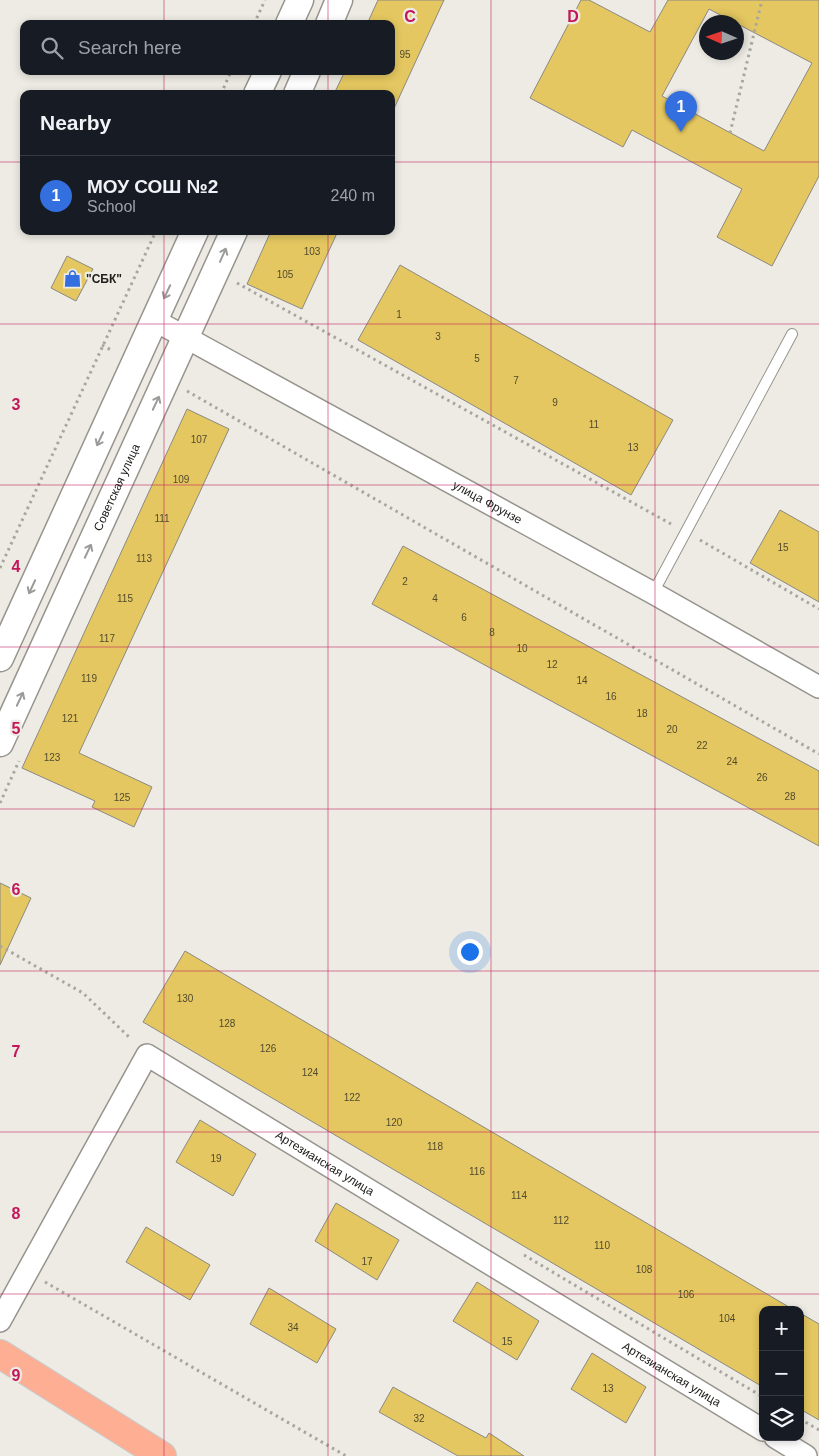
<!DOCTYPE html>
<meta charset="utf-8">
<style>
body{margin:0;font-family:Arial,sans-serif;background:#242831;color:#f1f3f6}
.controls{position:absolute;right:15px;bottom:15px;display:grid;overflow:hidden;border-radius:10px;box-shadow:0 2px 8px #0003}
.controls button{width:45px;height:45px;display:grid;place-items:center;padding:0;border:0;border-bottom:1px solid #363941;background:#171b24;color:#f1f3f6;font:25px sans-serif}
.compass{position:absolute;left:699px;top:15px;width:45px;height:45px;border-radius:50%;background:#171b24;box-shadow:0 2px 8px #0003;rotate:273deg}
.you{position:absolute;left:469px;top:951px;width:18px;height:18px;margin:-12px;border:4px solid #fff;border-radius:50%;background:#1a73e8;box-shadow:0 0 0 8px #1a73e833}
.badge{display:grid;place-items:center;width:32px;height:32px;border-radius:50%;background:#336fde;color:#fff;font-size:16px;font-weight:700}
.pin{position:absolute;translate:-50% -41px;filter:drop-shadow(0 1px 2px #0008)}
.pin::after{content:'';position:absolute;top:26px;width:18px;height:15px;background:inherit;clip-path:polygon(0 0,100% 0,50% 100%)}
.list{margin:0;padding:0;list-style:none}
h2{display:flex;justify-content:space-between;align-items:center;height:65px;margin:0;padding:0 20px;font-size:21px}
h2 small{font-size:16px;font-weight:400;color:#9ea1a6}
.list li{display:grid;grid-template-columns:32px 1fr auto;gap:15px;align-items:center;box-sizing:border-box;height:80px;padding:0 20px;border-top:1px solid #363941}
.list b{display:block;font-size:19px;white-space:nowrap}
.list p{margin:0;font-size:16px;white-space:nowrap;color:#9ea1a6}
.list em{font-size:16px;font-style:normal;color:#9ea1a6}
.icon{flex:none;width:28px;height:28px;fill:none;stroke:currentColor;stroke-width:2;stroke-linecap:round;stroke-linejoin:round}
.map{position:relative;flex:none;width:819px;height:1456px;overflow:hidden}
.search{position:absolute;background:#171b24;box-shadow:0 2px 8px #0003;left:20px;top:20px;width:375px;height:55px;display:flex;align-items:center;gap:12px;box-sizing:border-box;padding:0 18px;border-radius:10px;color:#9ea1a6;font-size:19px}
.panel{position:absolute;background:#171b24;box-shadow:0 2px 8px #0003;left:20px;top:90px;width:375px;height:145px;border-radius:10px}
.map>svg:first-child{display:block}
.building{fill:#e4c760;stroke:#8b8982;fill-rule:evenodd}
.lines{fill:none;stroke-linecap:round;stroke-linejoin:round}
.service-casing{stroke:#96948d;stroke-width:12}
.minor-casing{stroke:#96948d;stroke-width:24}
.tertiary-casing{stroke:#96948d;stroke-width:29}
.trunk-casing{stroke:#cac9c9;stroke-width:30}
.path{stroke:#a7a69f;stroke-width:3;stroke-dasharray:2.5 4;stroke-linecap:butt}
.service{stroke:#fff;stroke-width:10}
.minor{stroke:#fff;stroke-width:21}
.tertiary{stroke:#fff;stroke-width:26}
.trunk{stroke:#feae93;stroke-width:28}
.oneway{stroke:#9b9b99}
.grid{fill:none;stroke:#c2185b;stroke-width:1;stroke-opacity:0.55}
.labels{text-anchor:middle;stroke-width:4.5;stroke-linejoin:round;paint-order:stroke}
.number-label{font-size:10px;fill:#524a2e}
.poi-label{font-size:12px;font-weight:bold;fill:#21201d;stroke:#edebe3;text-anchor:start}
.street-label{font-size:12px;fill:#21201d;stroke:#edebe3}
.grid-label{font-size:16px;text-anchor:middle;font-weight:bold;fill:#c2185b;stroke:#edebe3;stroke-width:4.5;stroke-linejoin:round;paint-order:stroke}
</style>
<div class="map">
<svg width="819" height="1456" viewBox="0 0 819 1456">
<rect width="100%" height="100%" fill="#edebe3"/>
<path class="building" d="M378,0H444L391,115V94H334L345,71H391V24H367Z
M581,0H589L650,32L668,0H819V176L772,266L717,237L742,189L632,130L623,147L530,98ZM709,9L812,63L764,151L662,96Z
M271,231H338L302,309L247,284Z
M67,256L93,269L76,301L51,288Z
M400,265L673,420L631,495L358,340Z
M187,409L229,429L79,753L152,787L134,827L92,807L95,801L22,768Z
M780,510L819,532V602L750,563Z
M403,546L819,771V846L372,604Z
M0,883L31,898L0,965Z
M185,951L794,1310H763V1387L143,1022Z
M200,1120L256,1154L233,1196L176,1162Z
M336,1203L399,1240L377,1280L315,1241Z
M146,1227L210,1265L190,1300L126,1262Z
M477,1282L539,1321L517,1360L453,1321Z
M269,1288L336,1329L317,1363L250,1324Z
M800,1313L819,1324V1420L800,1409Z
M592,1353L646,1387L626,1423L571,1389Z
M393,1387L486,1438L489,1433L524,1456H458L379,1412Z"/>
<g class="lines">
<defs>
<path id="service" d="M653,593L792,334"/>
<g id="minor">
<path id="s1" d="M154,320L653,593L819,687"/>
<path id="s2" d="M0,1321L147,1055L763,1430"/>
<path d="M775,1437L806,1456"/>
</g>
<g id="tertiary">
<path d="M289,24L300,0"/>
<path d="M329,24L339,0"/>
<path d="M257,94L268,71"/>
<path d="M297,94L307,71"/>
<path d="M0,658L195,231"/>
<path id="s3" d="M0,743L234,231"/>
</g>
<path id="trunk" d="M0,1354L162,1456"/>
</defs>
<use href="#service" class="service-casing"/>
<use href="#minor" class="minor-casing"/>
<use href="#tertiary" class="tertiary-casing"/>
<use href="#trunk" class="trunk-casing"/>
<path class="path" d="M254,24L265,0
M221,94L231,71
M730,133L762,0
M237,283L671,524
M102,345L113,351
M187,391L819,754
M700,540L819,609
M0,568L156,231
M0,803L19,761
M0,946L83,993L131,1039
M524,1255L763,1397
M45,1282L346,1456
M800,1419L819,1430"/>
<use href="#service" class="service"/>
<use href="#minor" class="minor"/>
<use href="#tertiary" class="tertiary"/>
<use href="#trunk" class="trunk"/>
</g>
<defs><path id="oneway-shaft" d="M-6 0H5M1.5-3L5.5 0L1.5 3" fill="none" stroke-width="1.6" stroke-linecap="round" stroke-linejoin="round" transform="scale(1.25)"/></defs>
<g class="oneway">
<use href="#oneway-shaft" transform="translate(223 255) rotate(-66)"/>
<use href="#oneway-shaft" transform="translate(167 292) rotate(115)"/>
<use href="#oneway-shaft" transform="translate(156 403) rotate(-65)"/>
<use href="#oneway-shaft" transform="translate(100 439) rotate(115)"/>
<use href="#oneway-shaft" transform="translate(88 551) rotate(-65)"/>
<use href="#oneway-shaft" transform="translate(32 587) rotate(115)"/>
<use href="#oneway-shaft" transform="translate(20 699) rotate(-65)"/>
</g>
<path class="grid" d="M164,0V24M328,0V24M491,0V1456M655,0V1456M164,71V94M328,71V94M0,162H24M391,162H819M164,231V1456M328,231V1456M0,324H819M0,485H819M0,647H819M0,809H819M0,971H819M0,1132H819M0,1294H819"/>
<defs>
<symbol id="shop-bare" viewBox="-9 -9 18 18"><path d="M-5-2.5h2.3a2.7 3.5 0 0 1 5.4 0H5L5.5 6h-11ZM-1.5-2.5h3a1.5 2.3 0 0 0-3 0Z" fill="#336fde" stroke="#edebe3" stroke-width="2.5" paint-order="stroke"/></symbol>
</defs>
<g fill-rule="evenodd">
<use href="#shop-bare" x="60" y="266" width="25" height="25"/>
</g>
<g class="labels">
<g class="number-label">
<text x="405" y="58">95</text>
<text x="312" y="255">103</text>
<text x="285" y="278">105</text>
<text x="399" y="318">1</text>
<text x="438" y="340">3</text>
<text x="477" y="362">5</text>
<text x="516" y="384">7</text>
<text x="555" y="406">9</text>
<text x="594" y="428">11</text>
<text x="199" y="443">107</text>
<text x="633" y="451">13</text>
<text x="181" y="483">109</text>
<text x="162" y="522">111</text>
<text x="783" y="551">15</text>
<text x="144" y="562">113</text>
<text x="405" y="585">2</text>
<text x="125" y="602">115</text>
<text x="435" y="602">4</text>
<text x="464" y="621">6</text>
<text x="492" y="636">8</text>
<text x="107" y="642">117</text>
<text x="522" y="652">10</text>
<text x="552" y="668">12</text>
<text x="89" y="682">119</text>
<text x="582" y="684">14</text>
<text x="611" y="700">16</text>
<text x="642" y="717">18</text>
<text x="70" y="722">121</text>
<text x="672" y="733">20</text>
<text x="702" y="749">22</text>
<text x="52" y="761">123</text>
<text x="732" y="765">24</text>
<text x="762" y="781">26</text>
<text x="790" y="800">28</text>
<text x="122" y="801">125</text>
<text x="185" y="1002">130</text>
<text x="227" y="1027">128</text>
<text x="268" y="1052">126</text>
<text x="310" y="1076">124</text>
<text x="352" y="1101">122</text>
<text x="394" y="1126">120</text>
<text x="435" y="1150">118</text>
<text x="216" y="1162">19</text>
<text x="477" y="1175">116</text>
<text x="519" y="1199">114</text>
<text x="561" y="1224">112</text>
<text x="602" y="1249">110</text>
<text x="367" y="1265">17</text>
<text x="644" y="1273">108</text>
<text x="686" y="1298">106</text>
<text x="727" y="1322">104</text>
<text x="293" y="1331">34</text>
<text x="507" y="1345">15</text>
<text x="608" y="1392">13</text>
<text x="419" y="1422">32</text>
</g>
<g class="poi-label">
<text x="86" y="283">"СБК"</text>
</g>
<g class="street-label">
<text dy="4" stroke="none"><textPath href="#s3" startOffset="281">Советская улица</textPath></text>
<text dy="4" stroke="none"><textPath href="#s1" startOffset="380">улица Фрунзе</textPath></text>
<text dy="4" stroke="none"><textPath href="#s2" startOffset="512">Артезианская улица</textPath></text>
<text dy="4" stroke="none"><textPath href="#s2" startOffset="918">Артезианская улица</textPath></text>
</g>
</g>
<g class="grid-label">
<text x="410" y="22">C</text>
<text x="573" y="22">D</text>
<text x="16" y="410">3</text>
<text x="16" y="572">4</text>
<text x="16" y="734">5</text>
<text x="16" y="895">6</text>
<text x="16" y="1057">7</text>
<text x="16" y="1219">8</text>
<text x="16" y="1381">9</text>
</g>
</svg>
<div class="controls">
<button>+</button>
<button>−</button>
<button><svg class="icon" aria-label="layers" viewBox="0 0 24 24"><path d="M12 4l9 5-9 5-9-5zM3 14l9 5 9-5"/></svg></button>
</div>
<svg class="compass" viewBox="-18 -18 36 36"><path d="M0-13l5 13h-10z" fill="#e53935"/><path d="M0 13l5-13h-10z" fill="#9ea1a6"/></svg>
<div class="you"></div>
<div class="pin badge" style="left:681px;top:132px">1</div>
<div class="search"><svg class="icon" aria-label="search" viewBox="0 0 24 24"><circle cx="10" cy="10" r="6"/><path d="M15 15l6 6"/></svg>Search here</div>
<section class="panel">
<h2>Nearby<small></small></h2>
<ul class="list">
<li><span class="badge">1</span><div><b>МОУ СОШ №2</b><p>School</p></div><em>240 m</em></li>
</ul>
</section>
</div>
